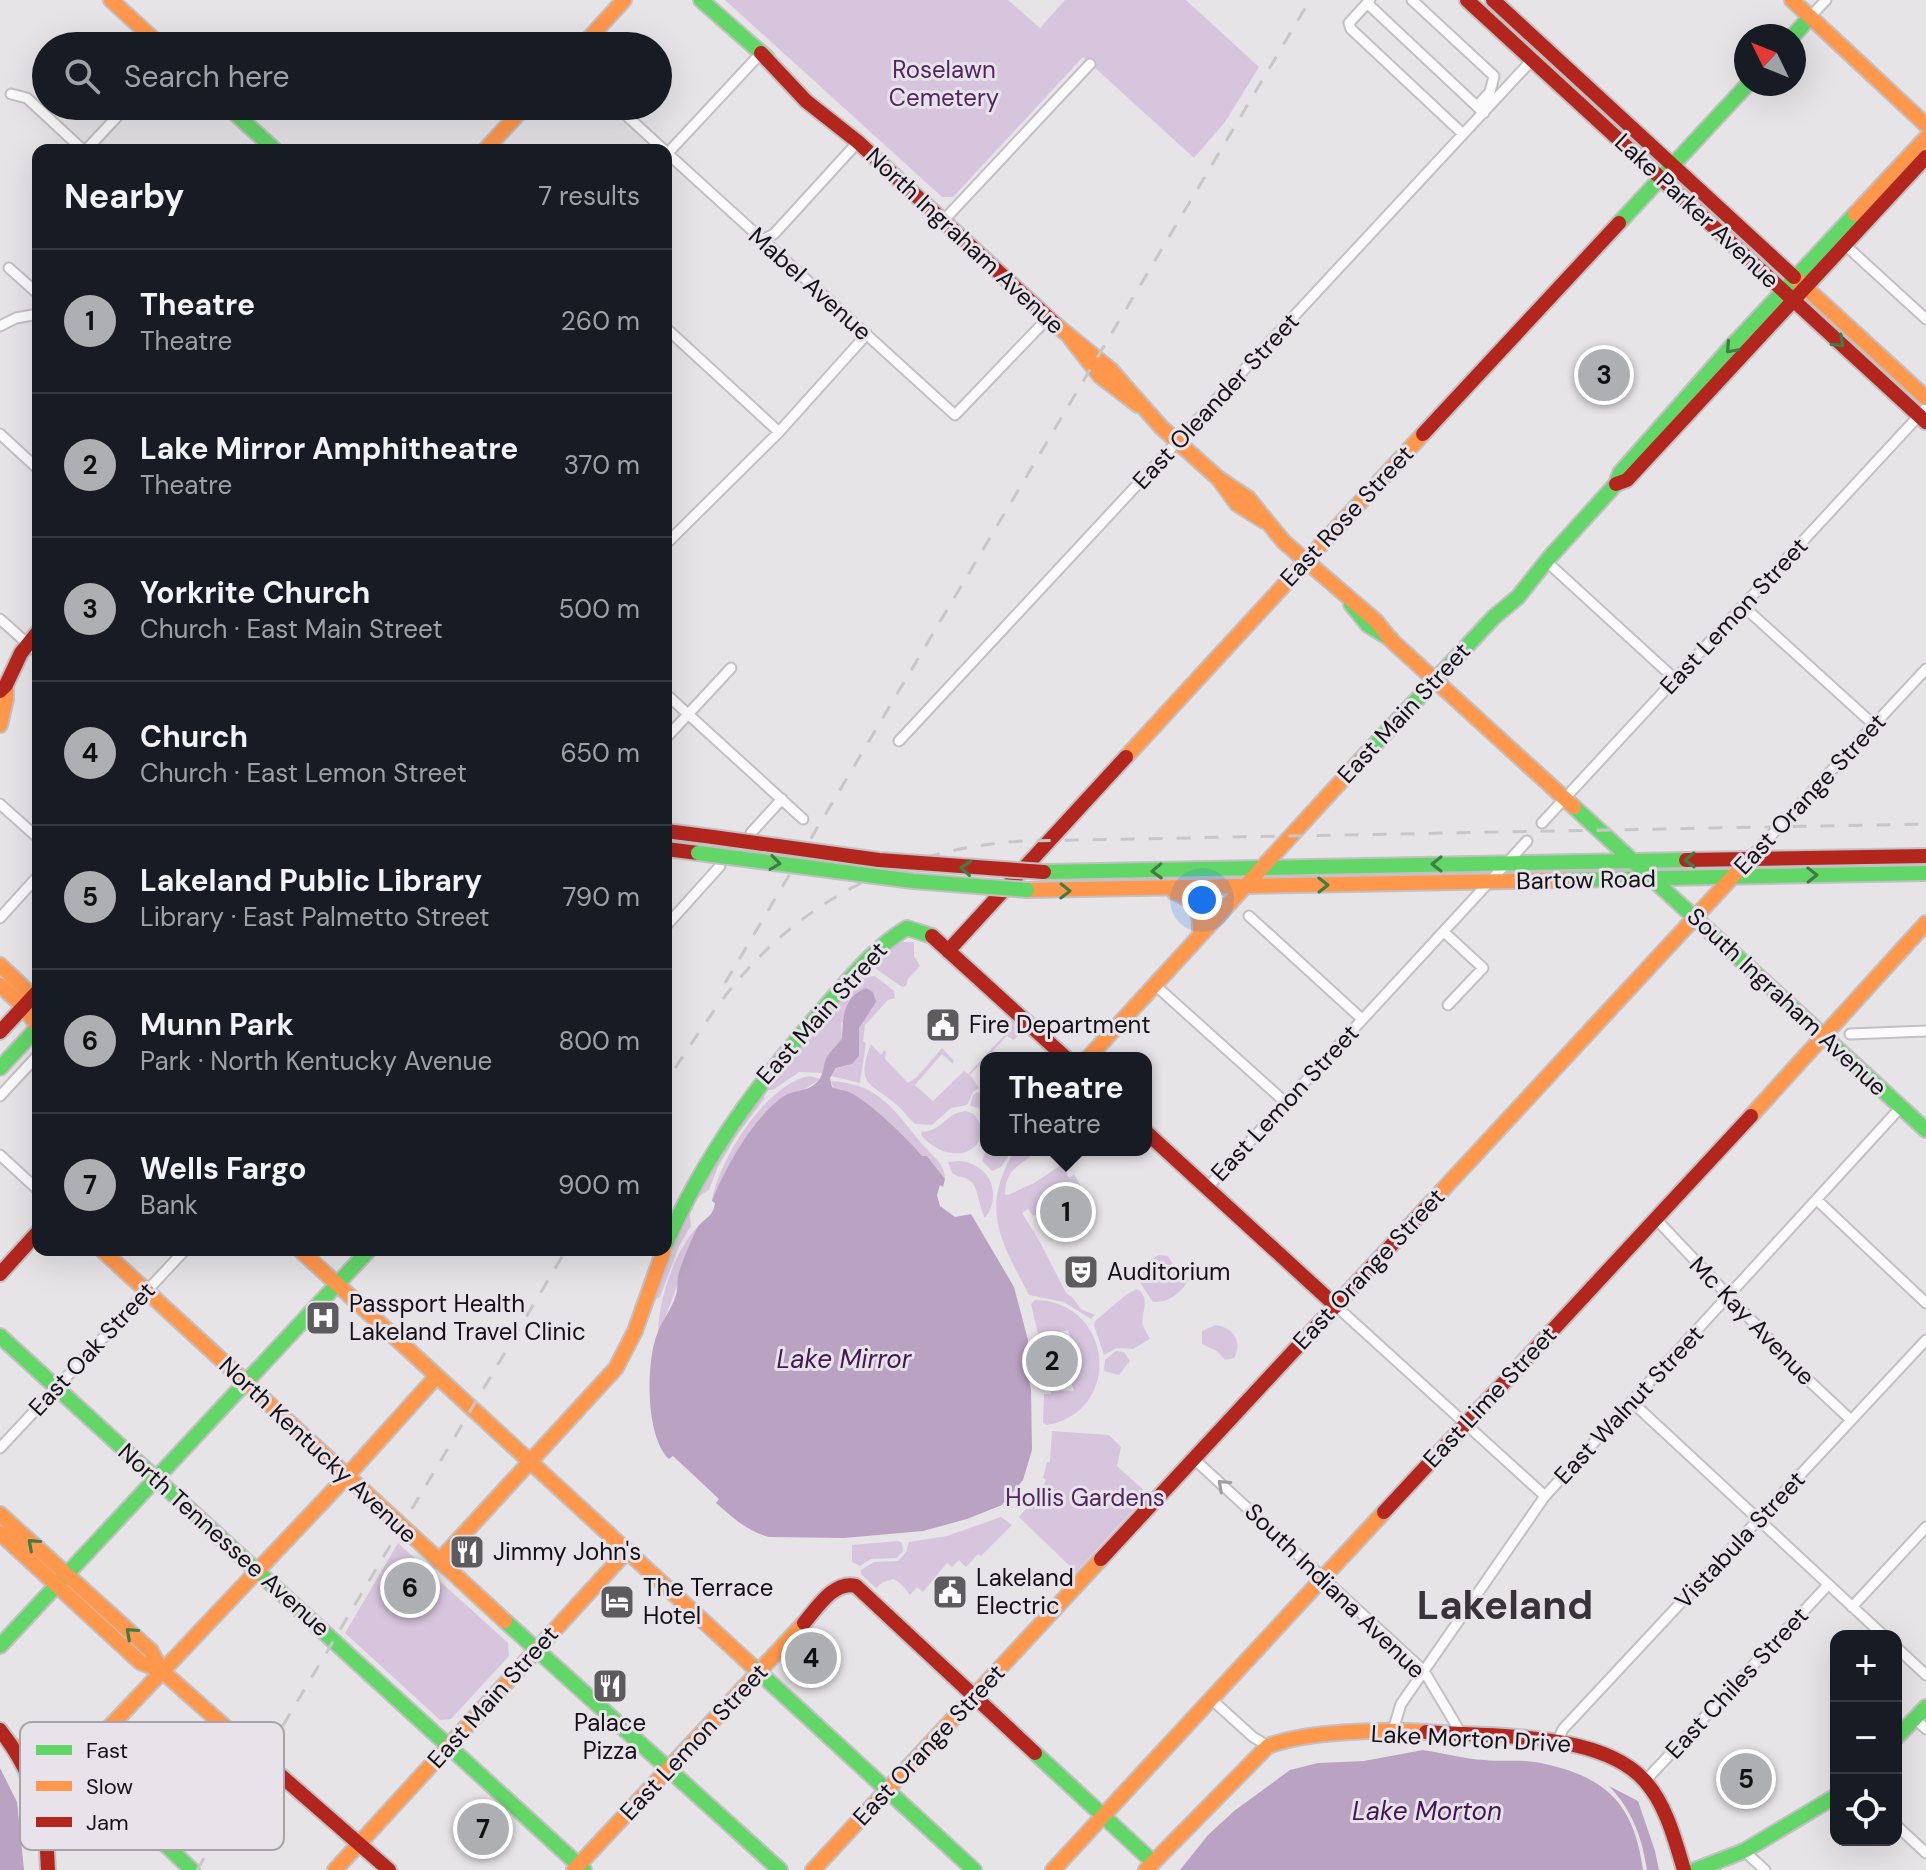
<!DOCTYPE html>
<meta charset="utf-8">
<style>
body{margin:0;font-family:"DM Sans",sans-serif;background:#20242c;color:#f1f3f6}
.controls{position:absolute;right:24px;bottom:24px;display:grid;overflow:hidden;border-radius:16px;box-shadow:0 8px 32px #0002}
.controls button{width:72px;height:72px;display:grid;place-items:center;padding:0;border:0;border-bottom:2px solid #363941;background:#171b24;color:#f1f3f6;font:40px sans-serif}
.compass{position:absolute;left:1734px;top:24px;width:72px;height:72px;border-radius:50%;background:#171b24;box-shadow:0 8px 32px #0002;rotate:313deg}
.you{position:absolute;left:1202px;top:900px;width:28px;height:28px;margin:-20px;border:6px solid #fff;border-radius:50%;background:#1a73e8;box-shadow:0 0 0 12px #1a73e833}
.badge{display:grid;place-items:center;width:52px;height:52px;border-radius:50%;background:#aeafb2;color:#111;font-size:26px;font-weight:700}
.pin{position:absolute;translate:-50% -50%;border:4px solid #fff;box-shadow:0 2px 8px #0006}
.popup{position:absolute;left:980px;top:1052px;width:172px;height:104px;box-sizing:border-box;display:grid;place-content:center;border-radius:16px;background:#171b24;filter:drop-shadow(0 2px 6px #0005);font-size:26px;white-space:nowrap;color:#9ea1a6}
.popup b{font-size:30px;color:#f1f3f6}
.popup::after{content:'';position:absolute;left:50%;top:100%;margin-left:-16px;border:16px solid transparent;border-top-color:#171b24}
.list{margin:0;padding:0;list-style:none}
h2{display:flex;justify-content:space-between;align-items:center;height:104px;margin:0;padding:0 32px;font-size:34px}
h2 small{font-size:26px;font-weight:400;color:#9ea1a6}
.list li{display:grid;grid-template-columns:52px 1fr auto;gap:24px;align-items:center;box-sizing:border-box;height:144px;padding:0 32px;border-top:2px solid #363941}
.list b{display:block;font-size:30px;white-space:nowrap}
.list p{margin:0;font-size:26px;white-space:nowrap;color:#9ea1a6}
.list em{font-size:26px;font-style:normal;color:#9ea1a6}
.icon{flex:none;width:44px;height:44px;fill:none;stroke:currentColor;stroke-width:2;stroke-linecap:round;stroke-linejoin:round}
.map{position:relative;flex:none;width:1926px;height:1870px;overflow:hidden}
.search{position:absolute;background:#171b24;box-shadow:0 8px 32px #0002;left:32px;top:32px;width:640px;height:88px;display:flex;align-items:center;gap:20px;box-sizing:border-box;padding:0 28px;border-radius:44px;color:#9ea1a6;font-size:30px}
.panel{position:absolute;background:#171b24;box-shadow:0 8px 32px #0002;left:32px;top:144px;width:640px;height:1112px;border-radius:16px}
.map>svg:first-child{display:block}
.green{fill:#d7c5de}
.water{fill:#b9a2c2}
.lines{fill:none;stroke-linecap:round;stroke-linejoin:round}
.street-casing{stroke:#c3c0c3;stroke-width:13}
.fast-casing{stroke:#c3c0c3;stroke-width:18}
.slow-casing{stroke:#c3c0c3;stroke-width:18}
.jam-casing{stroke:#c3c0c3;stroke-width:18}
.street{stroke:#fbfbfc;stroke-width:9}
.fast{stroke:#63d668;stroke-width:14}
.slow{stroke:#ff974d;stroke-width:14}
.jam{stroke:#b3261e;stroke-width:14}
.rail{stroke:#c8c7c8;stroke-width:3;stroke-dasharray:14 14;stroke-linecap:butt}
.fast-bridge-casing{stroke:#c3c0c3;stroke-width:18;stroke-linecap:butt}
.jam-bridge-casing{stroke:#c3c0c3;stroke-width:18;stroke-linecap:butt}
.fast-bridge{stroke:#63d668;stroke-width:14}
.jam-bridge{stroke:#b3261e;stroke-width:14}
.oneway{stroke:#3f7d42}
.oneway2{stroke:#9e9d9f}
.labels{text-anchor:middle;stroke-width:6;stroke-linejoin:round;paint-order:stroke}
.park-label{font-size:24px;fill:#50265e;stroke:#e8e2ea}
.street-label{font-size:24px;fill:#131114;stroke:#e8e2ea}
.poi-label{font-size:24px;fill:#131114;stroke:#e8e2ea;text-anchor:start}
.water-label{font-size:26px;font-style:italic;fill:#41184f;stroke:#e8e2ea}
.town-label{font-size:40px;font-weight:bold;fill:#373339;stroke:#e8e2ea}
.key{fill:#e8e2ea;stroke:#a8a3aa;stroke-width:2}
.key-label{font-size:22px;fill:#131114}
</style>
<div class="map">
<svg width="1926" height="1870" viewBox="0 0 1926 1870">
<rect width="100%" height="100%" fill="#e7e4e8"/>
<path class="green" d="M725,0H1008L1040,28L1065,0H1186L1259,67L1225,122L1194,158L1083,57L953,197H942Z
M902,942H914V956L920,966L908,979L906,986L902,987L872,966L887,950Z
M875,976L894,991L895,998L888,1000L865,1025L863,1041L866,1043L860,1083L831,1076L837,1068L852,1064L859,1051V1028L862,1019L873,1008L841,1023L842,1038L822,1073L799,1072L773,1090H769L768,1087L863,977Z
M1012,1020L1023,1031L1014,1040L1007,1036L970,1075L979,1088L973,1092L967,1105L951,1108L932,1125L915,1124C908,1118 904,1111 897,1105C870,1082 855,1086 871,1044L881,1055L884,1050L886,1052L885,1059L908,1083L917,1077L942,1048L954,1061L953,1064L942,1054L915,1085L933,1101L964,1071L970,1075L969,1073L1011,1028L1009,1022Z
M810,1076L820,1079L799,1093L740,1147L712,1201C718,1161 767,1082 810,1076Z
M831,1081C880,1084 894,1110 922,1144C932,1156 945,1163 945,1179L927,1156H922L900,1136L896,1129L860,1099L849,1092L834,1089Z
M978,1092L986,1099V1115L983,1117L979,1108L970,1106L973,1095Z
M762,1094L765,1098L737,1135L718,1167L709,1190L692,1201L701,1181L705,1179L735,1129Z
M966,1111L974,1114C998,1142 957,1175 921,1135L922,1132C942,1131 947,1112 966,1111Z
M986,1150H1012L1001,1167L992,1171L982,1161Z
M1015,1150H1023L1030,1157C1014,1168 1005,1174 1005,1194L1008,1195L1034,1183L1084,1150H1092L1064,1168L1069,1178L1074,1174L1090,1202L1086,1205L1072,1183L1058,1193L1060,1200L1042,1209V1211L1033,1216L1028,1209L1022,1213L1040,1242L1066,1293L1073,1298L1081,1309L1095,1315L1091,1319L1064,1302L1029,1295C1001,1241 979,1209 1015,1150Z
M961,1161C990,1165 1003,1194 985,1218C978,1206 979,1187 970,1181C964,1176 958,1178 952,1173L948,1162Z
M689,1206L691,1226L679,1246L660,1297L650,1301L654,1289L659,1284Z
M698,1226C684,1262 675,1298 658,1333C659,1298 674,1252 698,1226Z
M1159,1255L1168,1256L1176,1269L1189,1278C1183,1292 1169,1303 1153,1302L1137,1278L1144,1263Z
M1137,1289C1151,1298 1142,1311 1142,1324L1150,1339L1133,1349L1117,1348L1104,1355L1094,1325L1095,1321L1127,1294Z
M1035,1300C1113,1301 1124,1411 1047,1425L1043,1423L1044,1394H1051V1390L1074,1391L1072,1385L1078,1360L1068,1330L1046,1335L1045,1331L1038,1334L1031,1304Z
M1216,1325C1234,1328 1243,1342 1234,1358L1225,1360L1217,1351L1202,1344V1331Z
M1116,1351L1124,1352L1130,1361L1119,1375L1104,1371L1105,1360Z
M1052,1431L1109,1435L1121,1447L1117,1466L1148,1494L1076,1572L1019,1517L1038,1496L1046,1480L1043,1478L1047,1462H1050Z
M1001,1517L1012,1525L981,1556L978,1554L966,1567L959,1560L952,1567L947,1563L923,1592L917,1587L910,1595L901,1584L894,1579L883,1582L876,1588L861,1574V1570L874,1562L898,1561L906,1552L909,1542L947,1536Z
M898,1541L902,1543L903,1551L897,1558L871,1559L860,1566L852,1562V1545Z
M398,1543L508,1643L509,1656L451,1719L440,1720L345,1633Z"/>
<path class="water" d="M866,988L873,992L876,1002L859,1028V1056L852,1064L836,1068L830,1078L832,1087C838,1090 843,1090 849,1092C869,1101 909,1140 922,1156H927L945,1179L943,1187L940,1185L937,1195L940,1206L955,1217L971,1214L1014,1287L1028,1340L1026,1362L1031,1390L1032,1450L1023,1480L1002,1505L967,1519L923,1531L844,1538L769,1537C747,1531 733,1518 716,1503L719,1499L673,1456L669,1459C645,1436 646,1363 657,1334C662,1320 672,1309 676,1295C678,1289 677,1282 678,1276C682,1261 690,1244 696,1230C702,1218 713,1219 715,1203L712,1201C725,1168 752,1120 781,1098C793,1089 808,1093 818,1081C824,1075 823,1064 827,1057C831,1050 838,1045 842,1038C843,1018 843,997 866,988Z
M1423,1750C1444,1753 1464,1759 1485,1760C1503,1762 1523,1759 1541,1763C1606,1777 1634,1803 1643,1870H1180L1208,1835L1234,1811L1290,1770L1318,1763L1364,1761Z
M0,1768L17,1802L24,1870H0Z
M1609,1786L1638,1801L1655,1851L1659,1870H1647C1642,1837 1632,1810 1609,1786Z"/>
<g class="lines">
<defs>
<path id="street" d="M1370,0L1349,23L1351,29L1463,134
M1412,0L1494,76L1490,92L1477,106
M1367,3L1484,113
M1810,17L1826,0
M11,94L27,98L83,150
M616,106L664,150
M86,150L127,106
M666,152L955,415L1048,318
M666,155L761,53
M943,221L1090,64
M762,240L774,234L858,142
M1844,244L1926,319
M9,268L38,294
M0,326L16,318L38,314
M666,328L779,432
M0,434L38,469
M666,544L779,432L867,334
M1546,561L1676,680
M1743,606L1874,725
M0,619L38,653
M666,694L803,819
M666,738L731,668
M899,741L1532,60
M0,804L38,838
M1542,823L1926,408
M751,833L782,799
M1750,858L1926,669
M1249,916L1362,1019
M0,918L38,876
M666,926L720,866
M1444,932L1483,968L1448,1005
M1155,985L1285,1102
M1850,1034L1926,1031
M0,1096L38,1055
M0,1155L38,1190
M1207,1188L1527,841
M1817,1200L1926,1303
M1656,1219L1804,1376L1851,1420
M1336,1306L1545,1496
M1632,1402L1884,1636
M0,1448L185,1250
M1194,1459L1424,1671L1462,1735
M1852,1607L1926,1527
M1896,1647L1926,1675
M1211,1699L1253,1737L1268,1746
M1914,1718L1926,1729
M1393,1730L1401,1704L1545,1496L1901,1107
M1557,1742L1563,1729L1926,1340
M1645,1781L1828,1585
M1896,1825L1926,1853
M1744,1851L1765,1870"/>
<path id="fast" d="M701,0L767,58
M1793,36L1810,17
M227,106L275,150
M1619,223L1748,84
M1351,604L1368,625L1391,639
M1366,754L1494,617L1518,597L1549,558L1616,484L1620,473L1730,348L1855,214
M1574,807L1926,1130
M1044,872L1686,860
M1563,880L1926,873
M0,1068L38,1027
M666,1244C704,1155 760,1082 823,1009C849,980 873,948 907,928L932,936
M0,1336L584,1870
M505,1621L780,1870
M0,1646L369,1250
M750,1664L974,1870
M1896,1738L1926,1707
M1035,1753L1153,1862
M77,1760L192,1870
M1695,1870L1744,1851L1836,1796"/>
<path id="slow" d="M111,0L161,46
M1792,0L1926,125
M582,46L624,0
M485,150L519,113L533,106
M1855,214L1926,138
M1794,277L1926,398
M1056,325L1111,370L1161,427L1218,478L1237,504L1264,521
M1071,339L1100,376L1138,405
M1218,478L1248,498L1284,542L1376,621L1391,640L1574,807
M0,725L6,699V685
M1126,757L1423,434
M1027,890L1563,880
M1174,892C1196,900 1201,912 1200,935
M0,965L38,1001
M0,985L24,1007L38,1027
M1088,1058L1366,754
M1751,1116L1926,923
M1425,1209L1750,858
M102,1250L505,1621
M300,1250L750,1664
M0,1514L151,1651L162,1671
M0,1533L140,1662L162,1671L240,1740
M439,1561L616,1368L635,1331L664,1250
M13,1746L41,1758L72,1761
M33,1783L64,1769L87,1751L347,1476L436,1377
M335,1870L627,1551
M574,1870L804,1623
M813,1870L1101,1559
M1053,1870L1384,1512
M1146,1870L1268,1746C1307,1731 1383,1729 1426,1732"/>
<path id="jam" d="M1467,0L1926,422
M1493,0L1794,277
M761,53L806,101L858,142L1056,325
M1423,434L1619,223
M1616,484L1627,480L1926,157
M0,691L6,685L21,653L38,632
M666,831L713,837
M666,849L698,853
M1686,860L1926,856
M932,936L1066,1058
M948,951L1126,757
M0,1032L38,991
M1146,1132L1336,1306
M0,1274L38,1232
M1384,1512L1751,1116
M1101,1559L1425,1209
M804,1623C817,1608 834,1580 856,1586L1035,1753
M0,1730C33,1772 47,1817 48,1870
M1426,1732C1489,1737 1599,1731 1644,1780C1666,1804 1675,1840 1684,1870
M240,1740L389,1870"/>
</defs>
<use href="#street" class="street-casing"/>
<use href="#fast" class="fast-casing"/>
<use href="#slow" class="slow-casing"/>
<use href="#jam" class="jam-casing"/>
<use href="#street" class="street"/>
<use href="#fast" class="fast"/>
<use href="#slow" class="slow"/>
<use href="#jam" class="jam"/>
<path class="rail" d="M725,983L1310,0
M675,1068C698,1034 720,999 748,969C819,890 919,846 1025,841L1926,824
M197,1870L566,1250"/>
<defs>
<path id="fast-bridge" d="M698,853L913,881L1027,890"/>
<path id="jam-bridge" d="M713,837L879,860L1044,872"/>
</defs>
<use href="#fast-bridge" class="fast-bridge-casing"/>
<use href="#jam-bridge" class="jam-bridge-casing"/>
<use href="#fast-bridge" class="fast-bridge"/>
<use href="#jam-bridge" class="jam-bridge"/>
</g>
<defs><path id="oneway-chevron" d="M-2-3.5L2.5 0L-2 3.5" fill="none" stroke-width="1.6" stroke-linecap="round" stroke-linejoin="round" transform="scale(2)"/></defs>
<g class="oneway">
<use href="#oneway-chevron" transform="translate(1839 342) rotate(43)"/>
<use href="#oneway-chevron" transform="translate(1731 348) rotate(132)"/>
<use href="#oneway-chevron" transform="translate(1690 860) rotate(178)"/>
<use href="#oneway-chevron" transform="translate(775 863) rotate(8)"/>
<use href="#oneway-chevron" transform="translate(1437 864) rotate(180)"/>
<use href="#oneway-chevron" transform="translate(966 868) rotate(-175)"/>
<use href="#oneway-chevron" transform="translate(1157 871) rotate(178)"/>
<use href="#oneway-chevron" transform="translate(1812 875) rotate(-1)"/>
<use href="#oneway-chevron" transform="translate(1323 885) rotate(-1)"/>
<use href="#oneway-chevron" transform="translate(1065 891) rotate(1)"/>
<use href="#oneway-chevron" transform="translate(33 1544) rotate(-138)"/>
<use href="#oneway-chevron" transform="translate(131 1633) rotate(-138)"/>
</g>
<use class="oneway2" href="#oneway-chevron" transform="translate(1223 1485) rotate(-138)"/>
<defs>
<symbol id="civic-square" viewBox="-11 -11 22 22"><rect x="-9" y="-9" width="18" height="18" rx="4" fill="#5d5b5e" stroke="#e8e2ea"/><path d="M-.6-6.5H3V-4.5H.6V-3L4-1V1h2V6H-6V1h2V-1L-.6-3ZM-1.2 2.5V6h2.4V2.5Z" fill="#fff"/></symbol>
<symbol id="theatre-square" viewBox="-11 -11 22 22"><rect x="-9" y="-9" width="18" height="18" rx="4" fill="#5d5b5e" stroke="#e8e2ea"/><path d="M-5-5.5Q0-4 5-5.5V0Q5 5 0 6Q-5 5-5 0ZM-3.3-2.5H-1v1.5H-3.3ZM1-2.5H3.3v1.5H1ZM-2.8 1Q0 5.5 2.8 1Z" fill="#fff"/></symbol>
<symbol id="hospital-square" viewBox="-11 -11 22 22"><rect x="-9" y="-9" width="18" height="18" rx="4" fill="#5d5b5e" stroke="#e8e2ea"/><path d="M-5-5h3v3.5h4V-5h3V5h-3V1.5h-4V5h-3Z" fill="#fff"/></symbol>
<symbol id="restaurant-square" viewBox="-11 -11 22 22"><rect x="-9" y="-9" width="18" height="18" rx="4" fill="#5d5b5e" stroke="#e8e2ea"/><path d="M-5-6h1v4h1v-4h1v4h1v-4h1v5L-1.5 .5V6h-2V.5L-5-1ZM5-6V6H3V1.5H1.5Q1.5-4 5-6Z" fill="#fff"/></symbol>
<symbol id="hotel-square" viewBox="-11 -11 22 22"><rect x="-9" y="-9" width="18" height="18" rx="4" fill="#5d5b5e" stroke="#e8e2ea"/><path d="M-6-4.5h1.5V1H6V5H4.5V3h-9V5H-6ZM-4 0a1.8 1.8 0 1 1 3.6 0ZM.5 0V-2.5h3Q6-2.5 6 0Z" fill="#fff"/></symbol>
</defs>
<g fill-rule="evenodd">
<use href="#civic-square" x="923" y="1005" width="40" height="40"/>
<use href="#theatre-square" x="1061" y="1252" width="40" height="40"/>
<use href="#hospital-square" x="303" y="1298" width="40" height="40"/>
<use href="#restaurant-square" x="447" y="1532" width="40" height="40"/>
<use href="#civic-square" x="930" y="1572" width="40" height="40"/>
<use href="#hotel-square" x="597" y="1582" width="40" height="40"/>
<use href="#restaurant-square" x="590" y="1666" width="40" height="40"/>
</g>
<g class="labels">
<g class="park-label">
<text x="944" y="78">Roselawn<tspan x="944" dy="28">Cemetery</tspan></text>
<text x="1085" y="1506">Hollis Gardens</text>
</g>
<g class="street-label">
<text transform="translate(1697 211) rotate(43)" y="8">Lake Parker Avenue</text>
<text transform="translate(965 241) rotate(43)" y="8">North Ingraham Avenue</text>
<text transform="translate(810 284) rotate(42)" y="8">Mabel Avenue</text>
<text transform="translate(1216 401) rotate(-47)" y="8">East Oleander Street</text>
<text transform="translate(1347 516) rotate(-47)" y="8">East Rose Street</text>
<text transform="translate(1734 616) rotate(-47)" y="8">East Lemon Street</text>
<text transform="translate(1404 713) rotate(-47)" y="8">East Main Street</text>
<text transform="translate(1810 794) rotate(-47)" y="8">East Orange Street</text>
<text transform="translate(1586 880) rotate(-1)" y="8">Bartow Road</text>
<text transform="translate(1787 1002) rotate(43)" y="8">South Ingraham Avenue</text>
<text transform="translate(822 1013) rotate(-48)" y="8">East Main Street</text>
<text transform="translate(1285 1103) rotate(-47)" y="8">East Lemon Street</text>
<text transform="translate(1369 1269) rotate(-47)" y="8">East Orange Street</text>
<text transform="translate(1752 1321) rotate(46)" y="8">Mc Kay Avenue</text>
<text transform="translate(92 1349) rotate(-47)" y="8">East Oak Street</text>
<text transform="translate(1490 1397) rotate(-47)" y="8">East Lime Street</text>
<text transform="translate(1629 1405) rotate(-47)" y="8">East Walnut Street</text>
<text transform="translate(318 1450) rotate(43)" y="8">North Kentucky Avenue</text>
<text transform="translate(224 1540) rotate(42)" y="8">North Tennessee Avenue</text>
<text transform="translate(1740 1540) rotate(-47)" y="8">Vistabula Street</text>
<text transform="translate(1335 1591) rotate(44)" y="8">South Indiana Avenue</text>
<text transform="translate(1737 1683) rotate(-47)" y="8">East Chiles Street</text>
<text transform="translate(493 1697) rotate(-48)" y="8">East Main Street</text>
<text transform="translate(1471 1739) rotate(3)" y="8">Lake Morton Drive</text>
<text transform="translate(694 1742) rotate(-47)" y="8">East Lemon Street</text>
<text transform="translate(929 1745) rotate(-47)" y="8">East Orange Street</text>
</g>
<g class="poi-label">
<text x="969" y="1033">Fire Department</text>
<text x="1107" y="1280">Auditorium</text>
<text x="349" y="1312">Passport Health<tspan x="349" dy="28">Lakeland Travel Clinic</tspan></text>
<text x="493" y="1560">Jimmy John's</text>
<text x="976" y="1586">Lakeland<tspan x="976" dy="28">Electric</tspan></text>
<text x="643" y="1596">The Terrace<tspan x="643" dy="28">Hotel</tspan></text>
<text x="610" y="1731" text-anchor="middle">Palace<tspan x="610" dy="28">Pizza</tspan></text>
</g>
<g class="water-label">
<text x="844" y="1368">Lake Mirror</text>
<text x="1427" y="1820">Lake Morton</text>
</g>
<g class="town-label">
<text x="1505" y="1619">Lakeland</text>
</g>
</g>
<rect x="20" y="1722" width="264" height="128" rx="12" class="key"/>
<rect x="36" y="1745" width="36" height="10" fill="#63d668"/>
<rect x="36" y="1781" width="36" height="10" fill="#ff974d"/>
<rect x="36" y="1817" width="36" height="10" fill="#b3261e"/>
<g class="key-label">
<text x="86" y="1758">Fast</text>
<text x="86" y="1794">Slow</text>
<text x="86" y="1830">Jam</text>
</g>
</svg>
<div class="controls">
<button>+</button>
<button>−</button>
<button><svg class="icon" aria-label="locate" viewBox="0 0 24 24"><circle cx="12" cy="12" r="6"/><path d="M12 2v4M12 18v4M2 12h4M18 12h4"/></svg></button>
</div>
<svg class="compass" viewBox="-18 -18 36 36"><path d="M0-13l5 13h-10z" fill="#e53935"/><path d="M0 13l5-13h-10z" fill="#9ea1a6"/></svg>
<div class="you"></div>
<div class="pin badge" style="left:1066px;top:1212px">1</div>
<div class="popup"><b>Theatre</b>Theatre</div>
<div class="pin badge" style="left:1052px;top:1361px">2</div>
<div class="pin badge" style="left:1604px;top:375px">3</div>
<div class="pin badge" style="left:811px;top:1658px">4</div>
<div class="pin badge" style="left:1746px;top:1779px">5</div>
<div class="pin badge" style="left:410px;top:1588px">6</div>
<div class="pin badge" style="left:483px;top:1829px">7</div>
<div class="search"><svg class="icon" aria-label="search" viewBox="0 0 24 24"><circle cx="10" cy="10" r="6"/><path d="M15 15l6 6"/></svg>Search here</div>
<section class="panel">
<h2>Nearby<small>7 results</small></h2>
<ul class="list">
<li><span class="badge">1</span><div><b>Theatre</b><p>Theatre</p></div><em>260 m</em></li>
<li><span class="badge">2</span><div><b>Lake Mirror Amphitheatre</b><p>Theatre</p></div><em>370 m</em></li>
<li><span class="badge">3</span><div><b>Yorkrite Church</b><p>Church · East Main Street</p></div><em>500 m</em></li>
<li><span class="badge">4</span><div><b>Church</b><p>Church · East Lemon Street</p></div><em>650 m</em></li>
<li><span class="badge">5</span><div><b>Lakeland Public Library</b><p>Library · East Palmetto Street</p></div><em>790 m</em></li>
<li><span class="badge">6</span><div><b>Munn Park</b><p>Park · North Kentucky Avenue</p></div><em>800 m</em></li>
<li><span class="badge">7</span><div><b>Wells Fargo</b><p>Bank</p></div><em>900 m</em></li>
</ul>
</section>
</div>
